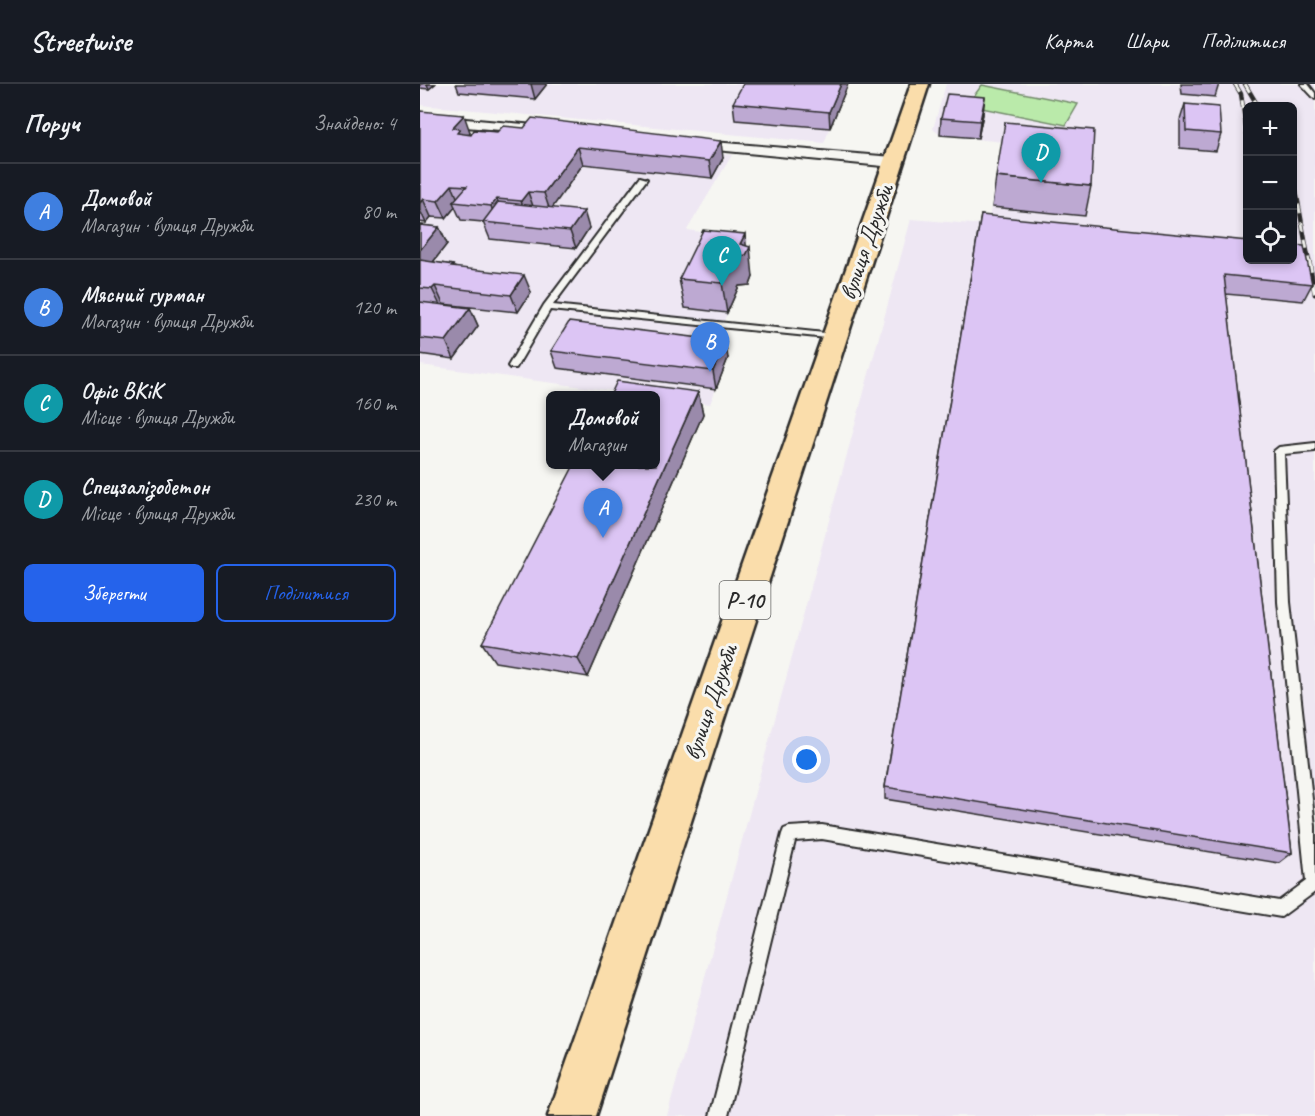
<!DOCTYPE html>
<html lang="uk">
<meta charset="utf-8">
<style>
body{margin:0;font-family:Caveat,sans-serif;background:#20242c;color:#f1f3f6}
.controls{position:absolute;right:18px;top:18px;display:grid;overflow:hidden;border-radius:9px;box-shadow:0 3px 9px #0003}
.controls button{width:54px;height:54px;display:grid;place-items:center;padding:0;border:0;border-bottom:2px solid #363941;background:#171b24;color:#f1f3f6;font:30px sans-serif}
.you{position:absolute;left:387px;top:676px;width:21px;height:21px;margin:-15px;border:4px solid #fff;border-radius:50%;background:#1a73e8;box-shadow:0 0 0 9px #1a73e833}
.badge{display:grid;place-items:center;width:39px;height:39px;border-radius:50%;background:#2563eb;color:#fff;font-size:20px;font-weight:700}
.pin{position:absolute;translate:-50% -50px;filter:drop-shadow(0 2px 3px #0008)}
.pin::after{content:'';position:absolute;top:32px;width:21px;height:18px;background:inherit;clip-path:polygon(0 0,100% 0,50% 100%)}
.popup{position:absolute;left:126px;top:307px;width:114px;height:78px;box-sizing:border-box;display:grid;place-content:center;border-radius:9px;background:#171b24;filter:drop-shadow(0 2px 4px #0005);font-size:20px;white-space:nowrap;color:#9ea1a6}
.popup b{font-size:22px;color:#f1f3f6}
.popup::after{content:'';position:absolute;left:50%;top:100%;margin-left:-12px;border:12px solid transparent;border-top-color:#171b24}
.list{margin:0;padding:0;list-style:none}
h2{display:flex;justify-content:space-between;align-items:center;height:78px;margin:0;padding:0 24px;font-size:26px}
h2 small{font-size:20px;font-weight:400;color:#9ea1a6}
.list li{display:grid;grid-template-columns:39px 1fr auto;gap:18px;align-items:center;box-sizing:border-box;height:96px;padding:0 24px;border-top:2px solid #363941}
.list b{display:block;font-size:22px;white-space:nowrap}
.list p{margin:0;font-size:20px;white-space:nowrap;color:#9ea1a6}
.list em{font-size:20px;font-style:normal;color:#9ea1a6}
.actions{display:flex;gap:12px;padding:18px 24px}
.actions a{flex:1;padding:14px 0;border:2px solid #2563eb;border-radius:9px;text-align:center;font-size:21px;color:#2563eb}
.actions .main{background:#2563eb;color:#fff}
.icon{flex:none;width:33px;height:33px;fill:none;stroke:currentColor;stroke-width:2;stroke-linecap:round;stroke-linejoin:round}
.map{position:relative;flex:none;width:895px;height:1032px;overflow:hidden}
header{display:flex;align-items:center;gap:36px;box-sizing:border-box;height:84px;padding:0 30px;background:#171b24;border-bottom:2px solid #363941}
header strong{font-size:28px}
nav{display:flex;gap:33px;margin-inline-start:auto;font-size:21px}
main{display:flex}
aside{flex:1;background:#171b24}
.map>svg:first-child{display:block}
.built{fill:#eee7f3;fill-rule:evenodd}
.green{fill:#baeaaa;stroke:#728a6a;stroke-width:1.5}
.lines{fill:none;stroke-linecap:round;stroke-linejoin:round}
.lane-casing{stroke:#2b2b2b;stroke-width:4}
.street-casing{stroke:#2b2b2b;stroke-width:4}
.primary-casing{stroke:#2b2b2b;stroke-width:5}
.lane{fill:#f6f6f2;fill-rule:evenodd}
.street{fill:#f6f6f2;fill-rule:evenodd}
.primary{fill:#faddab;fill-rule:evenodd}
.rail-far1-casing{stroke:#2b2b2b;stroke-width:4.5}
.rail-casing{stroke:#2b2b2b;stroke-width:5}
.rail-far1{stroke:#f6f6f2;stroke-width:3;stroke-dasharray:9;stroke-linecap:butt}
.rail{stroke:#f6f6f2;stroke-width:4;stroke-dasharray:11;stroke-linecap:butt}
.wall{fill:#bda9d2;stroke:#2b2b2b;stroke-width:1.5}
.shaded-wall{fill:#9a8aab;stroke:#2b2b2b;stroke-width:1.5}
.building{fill:#dcc5f4;stroke:#2b2b2b;stroke-width:1.5}
.labels{text-anchor:middle;stroke-width:6;stroke-linejoin:round;paint-order:stroke}
.shield{fill:#f6f6f2;stroke:#686867;stroke-width:1.5}
.shield-label{font-size:22px;font-weight:bold;fill:#2b2b2b}
.street-label{font-size:24px;fill:#2b2b2b;stroke:#f6f6f2}
</style>
<header>
<strong>Streetwise</strong>
<nav><a>Карта</a><a>Шари</a><a>Поділитися</a></nav>
</header>
<main>
<aside>
<h2>Поруч<small>Знайдено: 4</small></h2>
<ul class="list">
<li><span class="badge" style="background:#3f7fe0">A</span><div><b>Домовой</b><p>Магазин · вулиця Дружби</p></div><em>80 m</em></li>
<li><span class="badge" style="background:#3f7fe0">B</span><div><b>Мясний гурман</b><p>Магазин · вулиця Дружби</p></div><em>120 m</em></li>
<li><span class="badge" style="background:#0f9aa8">C</span><div><b>Офіс ВКіК</b><p>Місце · вулиця Дружби</p></div><em>160 m</em></li>
<li><span class="badge" style="background:#0f9aa8">D</span><div><b>Спецзалізобетон</b><p>Місце · вулиця Дружби</p></div><em>230 m</em></li>
</ul>
<div class="actions"><a class="main">Зберегти</a><a>Поділитися</a></div>
</aside>
<div class="map">
<svg width="895" height="1032" viewBox="0 0 895 1032">
<rect width="100%" height="100%" fill="#f6f6f2"/>
<filter id="ink" filterUnits="userSpaceOnUse"><feTurbulence type="fractalNoise" baseFrequency=".0167" numOctaves="2"/><feDisplacementMap in="SourceGraphic" scale="12" xChannelSelector="R" yChannelSelector="G"/><feConvolveMatrix kernelMatrix="1 2 1 2 8 2 1 2 1" color-interpolation-filters="sRGB"/></filter>
<g filter="url(#ink)">
<path class="built" d="M0,0H428L404,59L0,21Z
M526,0H895V1032H247L491,135L552,140L568,139L583,58L520,51L513,45ZM828,22H872V176H828Z
M0,43L105,52L124,50L312,71L267,146L329,155L318,178L333,193L330,201L319,203L288,272L308,274L290,320L0,281Z"/>
<path class="green" d="M562,1L658,20L646,41L547,21Z"/>
<g class="lines">
<defs>
<path id="lane" d="M881,0H888L895,9V15Z
M220,93L227,95L133,221L414,250L419,253L417,255L130,226L96,284H90L88,282L124,221Z
M895,359V367L864,370L870,518L895,742V808L861,833L402,755L375,757L308,1032H290L362,750L364,745L369,743L402,741L859,817L886,797L858,518L854,367L859,363Z"/>
<path id="street" d="M0,31L115,41L122,45L115,49L0,39Z
M269,56L473,73L481,78L473,83L264,63L262,60L264,57Z"/>
<path id="primary" d="M491,0H509L176,1032H128Z"/>
</defs>
<use href="#lane" class="lane-casing"/>
<use href="#street" class="street-casing"/>
<use href="#primary" class="primary-casing"/>
<use href="#lane" class="lane"/>
<use href="#street" class="street"/>
<use href="#primary" class="primary"/>
<defs>
<path id="rail-far1" d="M815,0L821,10L828,56
M825,0L838,22
M872,85L889,178"/>
<path id="rail" d="M889,177L895,210"/>
</defs>
<use href="#rail-far1" class="rail-far1-casing"/>
<use href="#rail" class="rail-casing"/>
<use href="#rail-far1" class="rail-far1"/>
<use href="#rail" class="rail"/>
</g>
<path class="wall" d="M0,0H15L9,5L0,4Z
M36,0H127L115,15L39,8Z
M428,0L410,44L315,36L313,19Z
M761,0H799L795,13L762,10Z
M765,20L801,50L796,67L760,64V36Z
M0,27L50,48L48,50L303,74L292,94L163,80L132,123L169,144L156,164L70,155L63,138L41,136L35,123L26,134L11,133L6,139L0,138Z
M563,30L558,54L520,51L521,34Z
M576,93L671,102L665,132L572,123Z
M561,131L892,200L883,217L806,210L872,769L859,779L465,715V703Z
M0,141L19,143L27,160L13,178L33,181L34,183L111,208L98,228L23,220V221L50,224L58,242L34,275L0,270Z
M326,162L333,193L330,201L319,202L307,229L265,224L259,195Z
M131,267L308,274L296,305L137,284Z
M278,308L283,330L168,593L75,578L62,559Z"/>
<path class="shaded-wall" d="M7,0H15L9,5Z
M111,0H127L115,15Z
M421,0H428L410,44L409,28Z
M565,13L563,30L558,54L560,37Z
M44,31L50,48L44,55L32,44Z
M301,57L303,74L292,94L289,77Z
M158,63L163,80L130,127L124,109Z
M32,101L39,118H33L35,123L26,134L18,117Z
M108,108L114,125L107,135L101,117Z
M3,115L11,133L6,139L0,126V119Z
M77,115L83,132L77,140L71,122Z
M164,127L169,144L156,164L150,147Z
M19,143L27,160L6,187L0,175V166Z
M325,150L327,169L330,163L333,193L330,201L319,202L307,229L302,199Z
M104,191L111,208L98,228L91,211Z
M15,202L23,220L21,223L12,205Z
M50,224L58,242L34,275L26,257Z
M305,257L308,274L296,305L293,287Z
M278,308L283,330L168,593L158,575Z"/>
<path class="building" d="M323,0H421L409,28L313,19Z
M527,10L565,13L560,37L521,34Z
M765,20L799,23L801,50L766,47Z
M0,27L44,31L32,44L40,45L37,49L51,51L54,46L77,48L83,42L104,44L112,34L301,57L289,77L158,63L124,109L108,108L101,117L77,115L71,122L33,118L47,102L32,101L18,117L3,115L0,119Z
M585,38L674,46L671,102L576,93Z
M78,118L164,127L150,147L63,138Z
M561,131L828,157V176H873V161L884,162L892,200L804,191L872,769L465,703Z
M0,141L19,143L0,166Z
M283,146L325,150L320,160L330,163L326,171L315,173L302,199L259,195Z
M0,176L33,181L31,183L104,191L91,211L15,202L12,205L0,204Z
M0,218L50,224L26,257L0,254Z
M149,238L305,257L293,287L131,267Z
M197,297L278,308L158,575L62,559L154,381H236V312H190Z"/>
</g>
<g class="labels">
<rect class="shield" x="299.5" y="497" width="51" height="38" rx="4.5"/>
<g class="shield-label">
<text x="325" y="524">Р-10</text>
</g>
<g class="street-label">
<text transform="translate(446 158) rotate(-71)" y="8">вулиця Дружби</text>
<text transform="translate(290 618) rotate(-71)" y="8">вулиця Дружби</text>
</g>
</g>
</svg>
<div class="controls">
<button>+</button>
<button>−</button>
<button><svg class="icon" aria-label="locate" viewBox="0 0 24 24"><circle cx="12" cy="12" r="6"/><path d="M12 2v4M12 18v4M2 12h4M18 12h4"/></svg></button>
</div>
<div class="you"></div>
<div class="pin badge" style="left:183px;top:454px;background:#3f7fe0">A</div>
<div class="popup"><b>Домовой</b>Магазин</div>
<div class="pin badge" style="left:290px;top:288px;background:#3f7fe0">B</div>
<div class="pin badge" style="left:302px;top:202px;background:#0f9aa8">C</div>
<div class="pin badge" style="left:621px;top:99px;background:#0f9aa8">D</div>
</div>
</main>
